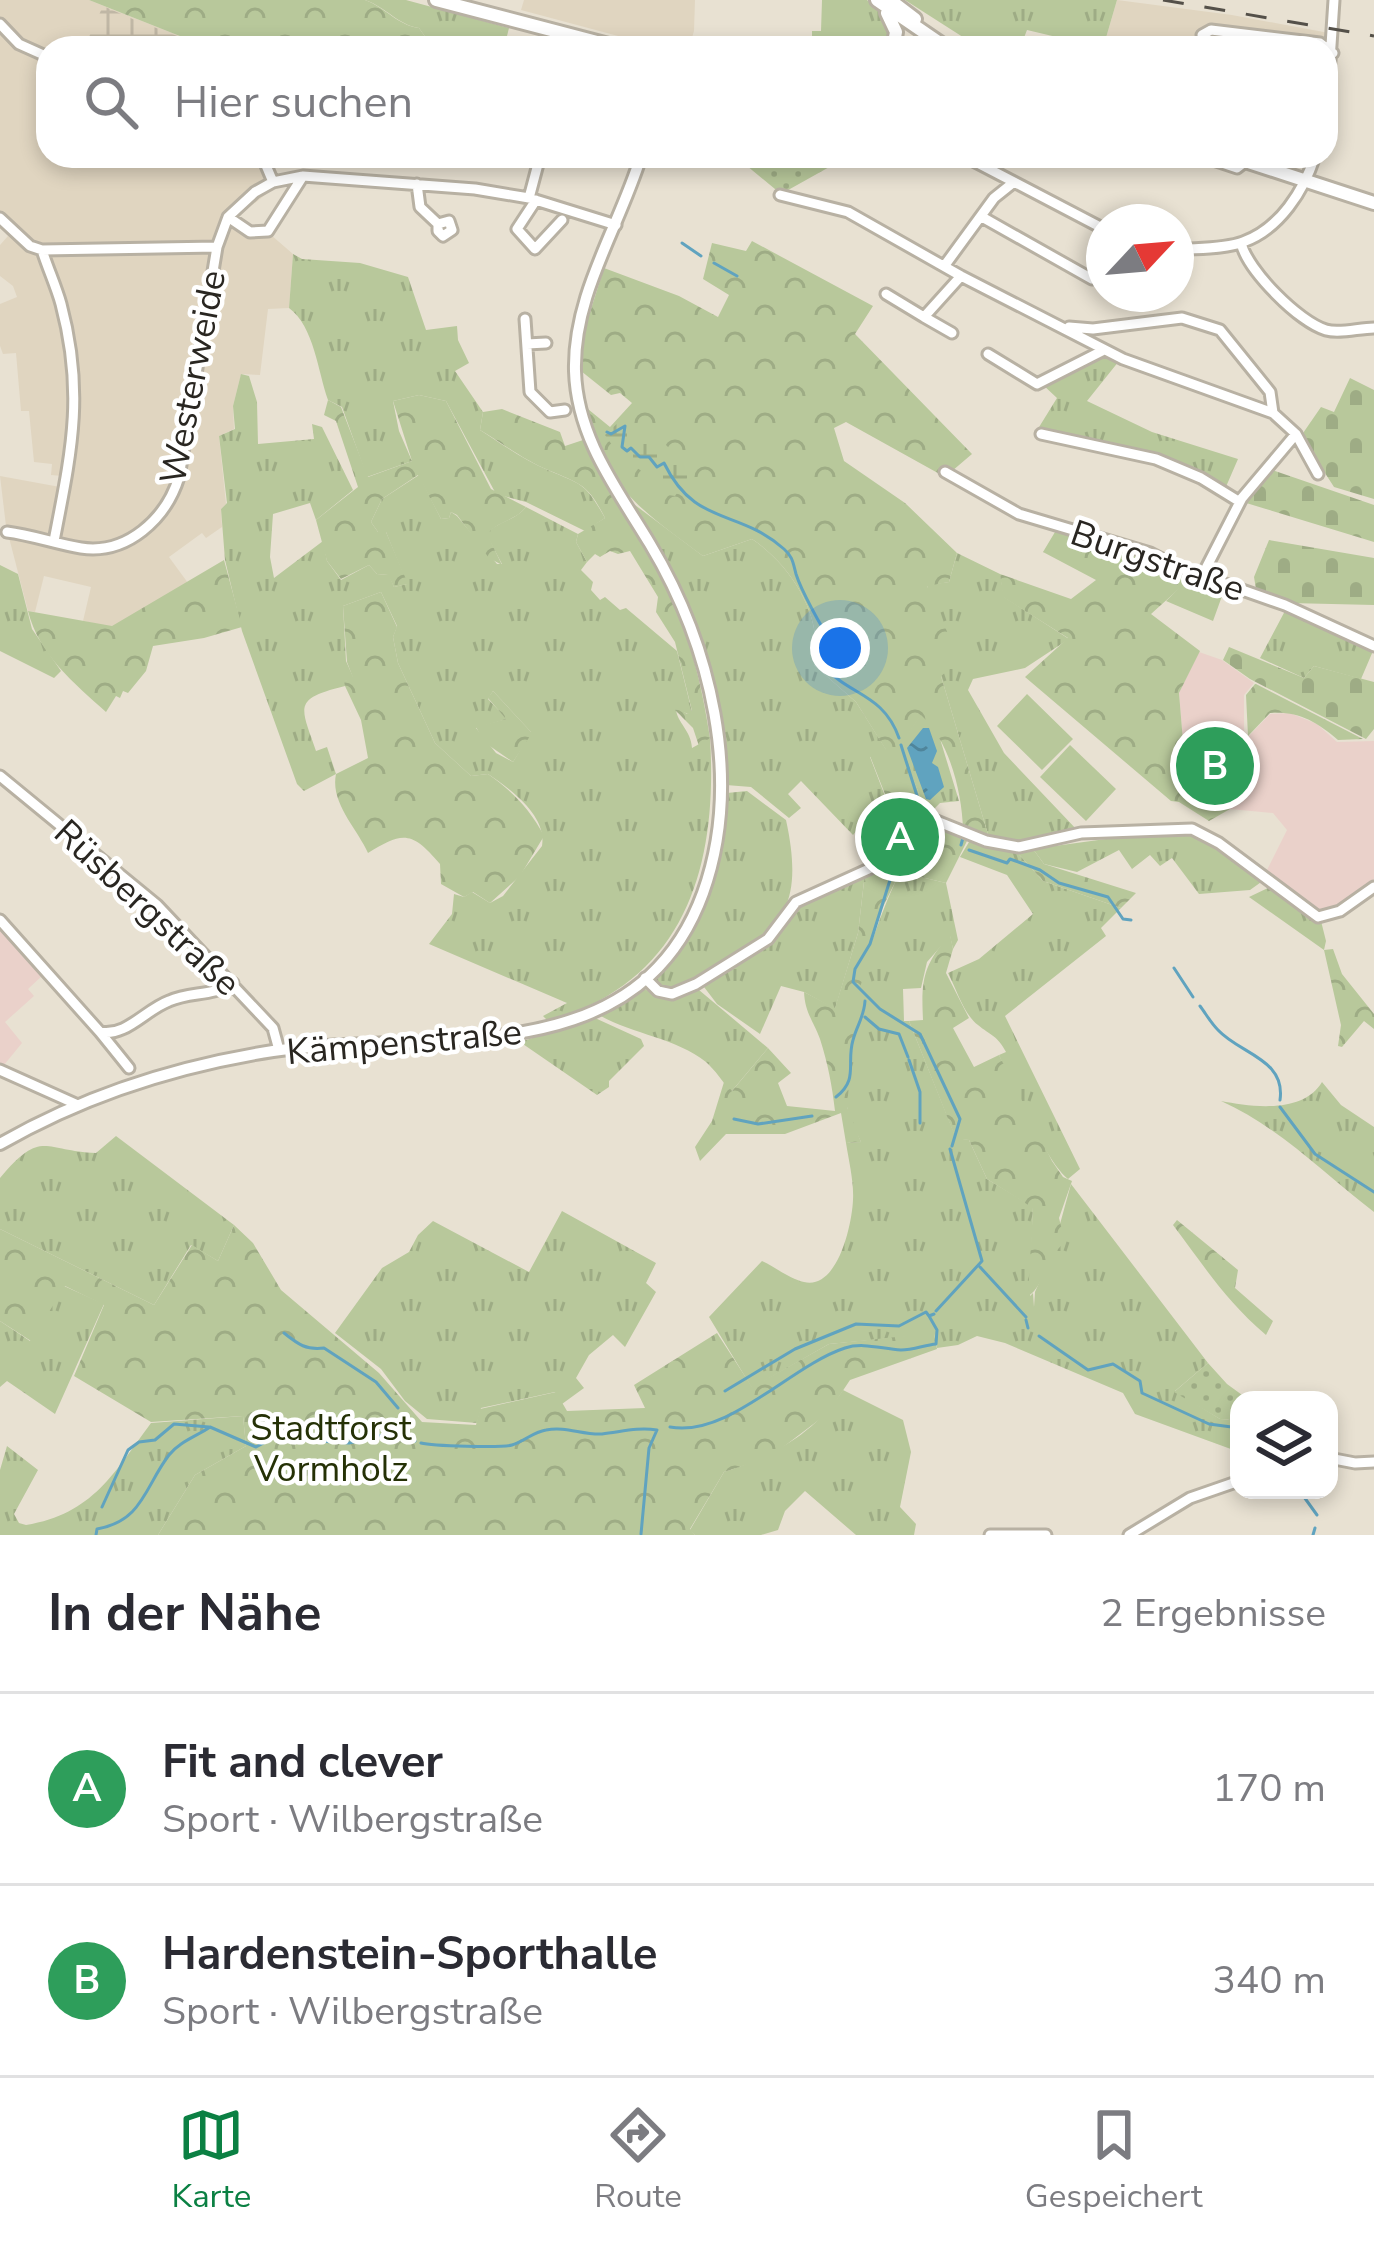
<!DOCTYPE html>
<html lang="de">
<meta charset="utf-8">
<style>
body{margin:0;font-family:"Nunito Sans",sans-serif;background:#f2f2f3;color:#2b2b33}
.controls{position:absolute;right:36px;bottom:36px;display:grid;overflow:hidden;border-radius:24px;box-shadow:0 6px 18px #0003}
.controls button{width:108px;height:108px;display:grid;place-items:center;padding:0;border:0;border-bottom:3px solid #e1e1e2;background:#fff;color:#2b2b33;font:60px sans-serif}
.compass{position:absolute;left:1086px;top:204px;width:108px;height:108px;border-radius:50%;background:#fff;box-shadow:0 6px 18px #0003;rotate:64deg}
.you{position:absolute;left:840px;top:648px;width:42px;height:42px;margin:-30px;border:9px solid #fff;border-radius:50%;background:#1a73e8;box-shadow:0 0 0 18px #1a73e833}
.badge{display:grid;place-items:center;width:78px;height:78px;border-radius:50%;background:#0b8043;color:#fff;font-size:39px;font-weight:700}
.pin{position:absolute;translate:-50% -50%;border:6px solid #fff;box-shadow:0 3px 12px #0006}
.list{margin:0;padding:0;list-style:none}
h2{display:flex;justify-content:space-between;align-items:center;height:156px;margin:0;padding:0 48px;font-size:51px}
h2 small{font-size:39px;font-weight:400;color:#7c7c81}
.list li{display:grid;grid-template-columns:78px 1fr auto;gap:36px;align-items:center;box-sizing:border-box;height:192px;padding:0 48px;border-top:3px solid #e1e1e2}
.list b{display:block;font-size:45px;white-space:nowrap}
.list p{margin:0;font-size:39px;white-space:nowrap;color:#7c7c81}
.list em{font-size:39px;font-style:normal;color:#7c7c81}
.icon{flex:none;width:66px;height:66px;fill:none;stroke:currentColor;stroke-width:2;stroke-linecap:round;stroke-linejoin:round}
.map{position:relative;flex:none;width:1374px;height:1535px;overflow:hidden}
.search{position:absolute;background:#fff;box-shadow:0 6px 18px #0003;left:36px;right:36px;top:36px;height:132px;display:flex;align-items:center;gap:30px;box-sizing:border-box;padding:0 42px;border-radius:36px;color:#7c7c81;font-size:45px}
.sheet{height:540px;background:#fff}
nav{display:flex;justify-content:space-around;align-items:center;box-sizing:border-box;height:168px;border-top:3px solid #e1e1e2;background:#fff;font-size:33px;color:#7c7c81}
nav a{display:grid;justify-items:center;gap:6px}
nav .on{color:#0b8043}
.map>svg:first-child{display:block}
.built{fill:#e0d5c0}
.industrial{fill:url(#industrial-grid)}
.education{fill:#ead1ca}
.grass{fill:url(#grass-tufts);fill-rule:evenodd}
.forest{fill:url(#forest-crowns)}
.wetland{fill:url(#wetland-marsh)}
.cemetery{fill:url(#cemetery-stones)}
.garden{fill:url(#garden-dots)}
.pitch{fill:#b8c89b}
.water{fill:url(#water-ripples)}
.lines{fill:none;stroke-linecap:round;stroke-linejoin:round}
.stream{stroke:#60a3bf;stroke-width:3}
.minor-casing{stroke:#b8b1a3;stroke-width:15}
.tertiary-casing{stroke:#b8b1a3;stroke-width:16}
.secondary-casing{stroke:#b8b1a3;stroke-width:18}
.minor{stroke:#fff;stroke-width:9}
.tertiary{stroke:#fff;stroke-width:10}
.secondary{stroke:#fff;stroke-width:12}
.rail{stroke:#545049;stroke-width:3;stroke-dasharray:21 21;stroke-linecap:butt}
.labels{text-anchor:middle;stroke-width:9;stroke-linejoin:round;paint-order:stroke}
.street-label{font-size:36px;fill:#292621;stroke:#fff}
.park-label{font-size:36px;fill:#253106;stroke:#fff}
</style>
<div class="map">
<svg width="1374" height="1535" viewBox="0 0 1374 1535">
<defs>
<pattern id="industrial-grid" width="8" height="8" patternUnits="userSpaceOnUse" patternTransform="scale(3)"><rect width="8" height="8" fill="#e0d5c0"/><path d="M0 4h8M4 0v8" fill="none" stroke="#c0b7a5"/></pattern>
<pattern id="grass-tufts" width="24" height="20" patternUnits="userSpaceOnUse" patternTransform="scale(3)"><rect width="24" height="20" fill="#b8c89b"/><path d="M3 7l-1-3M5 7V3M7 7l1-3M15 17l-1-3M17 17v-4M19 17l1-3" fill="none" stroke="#9eac85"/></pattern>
<pattern id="forest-crowns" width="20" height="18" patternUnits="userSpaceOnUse" patternTransform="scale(3)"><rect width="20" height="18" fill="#b8c89b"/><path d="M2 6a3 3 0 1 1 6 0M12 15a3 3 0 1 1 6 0" fill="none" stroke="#9eac85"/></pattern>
<pattern id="wetland-marsh" width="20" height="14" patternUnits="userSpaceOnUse" patternTransform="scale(3)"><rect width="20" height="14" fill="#b8c89b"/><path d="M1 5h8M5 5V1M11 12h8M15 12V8" fill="none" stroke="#9eac85"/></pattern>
<pattern id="cemetery-stones" width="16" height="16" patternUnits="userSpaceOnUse" patternTransform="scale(3)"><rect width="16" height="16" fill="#b8c89b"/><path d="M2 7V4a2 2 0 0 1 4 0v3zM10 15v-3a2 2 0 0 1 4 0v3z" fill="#9eac85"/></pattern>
<pattern id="garden-dots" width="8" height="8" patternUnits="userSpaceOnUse" patternTransform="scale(3)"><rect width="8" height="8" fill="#b8c89b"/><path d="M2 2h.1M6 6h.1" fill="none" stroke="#9eac85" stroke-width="1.8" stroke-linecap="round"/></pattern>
<pattern id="water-ripples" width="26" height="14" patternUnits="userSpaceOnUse" patternTransform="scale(3)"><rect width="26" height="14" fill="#60a3bf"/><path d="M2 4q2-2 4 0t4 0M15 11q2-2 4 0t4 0" fill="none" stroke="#4f859b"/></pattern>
</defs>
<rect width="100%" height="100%" fill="#e8e1d2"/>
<path class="built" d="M0,0H89L210,48H48V156H272L270,165L279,184L237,217L271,235L293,254L289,308L268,309L260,375L241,374L233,406L234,429L219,436L226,504L221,509L222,527L206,538L202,533L169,557L188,583L112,627L83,621L91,587L44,576L35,612L28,611L6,526L0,476L60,487L62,476L51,475L52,464L34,462L29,411H21L16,353L3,354L0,346V304L17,297L13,286L0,276V245L8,236L0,228Z
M524,0H695L694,31L689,48H663L521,10Z
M1117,0L1232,15L1329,33L1326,48H1103Z"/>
<path class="industrial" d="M103,6L135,20L209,48H84Z"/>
<path class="education" d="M1199,652L1222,660L1254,683L1244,695V731L1248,737L1270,714L1290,713L1317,724L1337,742L1374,741V879L1331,912H1320L1266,872L1287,830L1273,813L1230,809L1186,779L1179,693Z
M0,926L43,975L28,989L34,996L5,1022L22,1043L4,1065L0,1063Z"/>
<path class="grass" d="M365,0H406L509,28L504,48L431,45L419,28C398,25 386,7 365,0Z
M822,0H867C882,14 893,27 887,48H812V31H821Z
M905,0H1117L1103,48L1027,30L1020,48H980Z
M293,254L302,259L360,263L408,277L426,330L457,326L458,340L469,363L455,371L483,412L480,430C502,444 525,461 548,470C582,485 585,482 605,518L585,531L526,502L496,494L446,401L419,395L393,401L399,431L412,461L367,477L342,407L328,400C318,372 314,326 289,308Z
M1103,354L1119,361L1087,401L1152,432L1238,459L1225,489L1159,457L1036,432L1057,398L1042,384Z
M241,374L249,376L257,402L258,444L314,439L312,424L322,427L353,490L316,520L310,503L273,514L270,557L274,578L323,541L327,561L341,580L369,565L377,574L389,575L394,587L407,584L386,532H378L371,522L382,499L419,475L441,519L449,518L451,512L457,516L497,564H502L486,534C498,521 515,521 526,507L578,534L576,542L587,562L581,570L593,582L591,590L600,600L605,597L620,610L626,608L677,651L692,712L688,714L676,709C677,723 691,730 692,748L710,738C718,866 686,982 548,1021L543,1016L567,1003L429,944L452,914L454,894L464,897L472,892L490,903L503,896L542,846C547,815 510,789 488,774L471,776L435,743L398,663L393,637L397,626L381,592L343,606L346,661L354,679L345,681V686C293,699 300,705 316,751L327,747L336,774L304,791L297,784L242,631L225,560L221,509L227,503L219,436L235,429L233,406ZM493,691L531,732L513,762L496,753L476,728L507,719L488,699Z
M631,502L703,556L752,539C792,566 824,617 814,665L856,702L887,751L870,757L885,796L853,835L801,781L788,794L801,808L789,818L751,787L726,785C718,676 690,594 631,502Z
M957,553L1000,574L1004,597L1069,639L1025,668L973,679L968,690L1004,753L1078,831L1019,846L990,841L941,676L927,585L949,582Z
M0,565L18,574L32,629L61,671L54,678L0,651Z
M1172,566L1226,585L1213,621L1166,601L1181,586Z
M1286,609L1373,651L1361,679L1314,666L1304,678L1260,658Z
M921,714L937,729L959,801L940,803L931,812L921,799L900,745Z
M747,791L786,820C811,934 759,935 681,989L671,991L654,980C707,927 718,865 727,793Z
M1191,831L1216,844L1264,880L1250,890L1199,894L1172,858L1160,866L1150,855L1132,869L1119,850L1077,872L1044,864L1033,849L1149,833Z
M972,837L1015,850L1043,881L1121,908L1101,928L1106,936L1005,1016L1080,1169L1068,1179C1047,1163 1011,1083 999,1055L1006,1052C998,1036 990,1035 978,1025C964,1015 956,988 948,973L979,959L1033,914L1007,875L960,857Z
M900,872L946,883L958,940L953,949L950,936L927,962L921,988L903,989L904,1021H909L956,1138L969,1140L987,1179L1033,1207L1030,1296L1033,1293L1034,1307L1035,1292L1052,1253L1071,1184L1208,1363L1175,1391L1220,1419L1239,1420V1452L1135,1414L1123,1393L1005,1343L977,1336L958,1345L937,1348L934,1334L829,1344L752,1388L709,1317L762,1261C775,1267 790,1279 804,1282C838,1290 852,1224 853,1200C854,1182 849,1162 846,1143L861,1142C856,1131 849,1118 847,1107C837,1040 871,931 900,872Z
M865,873L858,933L835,1009L804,992L781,986L760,1034L717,1004L701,983L770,940L798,904Z
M1270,887L1311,919L1321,921L1326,941L1324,950L1249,897Z
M644,989L665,998L699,990L768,1048L731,1092C723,1082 715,1070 706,1062C676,1038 632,1034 599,1015Z
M595,1018L641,1039L644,1046L609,1081V1087L597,1095L520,1042Z
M1322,1082L1341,1105L1374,1127V1212C1323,1173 1279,1127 1221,1101C1252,1107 1303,1114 1322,1082Z
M116,1136L234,1225L218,1261L191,1245L154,1305L0,1229V1178C42,1128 43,1151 96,1153Z
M562,1211L656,1263L646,1283L656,1292L625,1347L613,1335L589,1355L576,1378L584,1388L562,1404L555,1392L481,1408L477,1423L427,1419L405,1401L381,1369L335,1333L382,1268L409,1252L418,1235L433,1221L529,1272Z
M64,1286L104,1304L55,1414L7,1381L0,1387V1321L30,1341Z
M843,1390L903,1420L911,1452L900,1507L916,1524L914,1535H856L805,1491L785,1511L778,1530L761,1535H695L690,1530L724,1472C773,1456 814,1434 843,1390Z
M243,1416L246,1446L195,1475L158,1535H0V1470L7,1446L38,1470L14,1514L19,1523L26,1525C93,1514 114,1473 151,1423Z"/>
<path class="forest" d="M89,0H365C385,7 397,25 419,28L431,45L452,48H210Z
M752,241L873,306L855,334L972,454L945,477L846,422L834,428L844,461L905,503L957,553L949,582L927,586L960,661L941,676L990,841L963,829C962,792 949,740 921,715L901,745L921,799L892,812L870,756L886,750L856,702L814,665C824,617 792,566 752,539L703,556C639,509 605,486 583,405L610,427L632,403L620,393L611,395L581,371L585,328L604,268L679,296L718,317L729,295L703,279L712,243L746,251Z
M419,395L446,401L491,489L526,507C515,521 498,521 487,534L502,565L489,558L457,515L451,512L449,518L441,519L418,475L382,499L371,522L378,532H386L408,584L394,587L388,575L377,574L369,565L341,579L327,561L316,520L358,487L336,421L324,415L328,400L341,407L368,477L412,461L393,401Z
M502,409L560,432L565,446L583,440C603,487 633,526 658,570C687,622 701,679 710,738L699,746L693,728L675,710L678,708L687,714L692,711L675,642L656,612L658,597L630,551L618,554L610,551L600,557L595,554L587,562L576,542L578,534L605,518C588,484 581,484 548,470C525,461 502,443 480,430L483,412Z
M1058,527L1150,554L1172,566L1182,586L1151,614L1200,651L1179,693L1186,778L1230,809L1209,821L1179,802L1171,801L1025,677L1068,638L1003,597L1000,574L1071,599L1096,580L1043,552Z
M224,560L242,627L204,638L153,646L146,671L128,693L123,691L120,698L116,696L106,712C74,683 39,655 28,611L112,626Z
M381,592L397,627L393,637L398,663L435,743L471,776L488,774C512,791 530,809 544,836L520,876L490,903L473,892L464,897L441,884L440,864C412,831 403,831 368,853C357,828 330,803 336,774L368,758L361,720L345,686L344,681L353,678L347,662L343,606Z
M1255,684H1256L1363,739L1338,740C1316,721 1298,711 1270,713L1248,736L1246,695Z
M493,691L532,733L513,762L484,742L476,727L506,719L488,698Z
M930,823L970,835L946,883L900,872L880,913L856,1003L847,1107L861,1142L846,1143L841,1113L785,1134H726L700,1161L695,1147L712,1121L724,1082L732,1091L768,1048L791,1073L778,1083L787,1106L835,1111C832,1085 828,1064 820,1039C813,1020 805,1013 804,992L835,1008L858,933L865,873L893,863Z
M1033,849L1044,864L1136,893L1121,908L1043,881L1015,850Z
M950,934L953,949L946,973L969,1018L953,1028L974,1067L999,1055L1052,1161L1063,1177L1072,1181L1059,1218L1065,1242C1045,1259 1044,1287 1028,1296L1033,1208L987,1179L969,1140L956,1139L909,1021L923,1020C921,979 923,966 950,934Z
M1333,949L1342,974L1374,1014V1029L1364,1021L1342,1047L1338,1046L1341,1025L1324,950Z
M1177,1220L1238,1270L1235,1288L1273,1321L1266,1335C1224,1299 1205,1267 1173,1225Z
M234,1225L253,1243L281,1290L379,1373L422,1422L476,1425L480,1409L556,1392L567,1411L645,1408L634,1385L717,1333L752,1387L829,1344L934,1333L937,1349L850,1380L828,1413L770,1457L724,1472L690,1529L695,1535H158L195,1475L246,1446L243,1416L151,1422L74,1376L104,1305L65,1286L31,1341L0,1321V1229L154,1305L192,1245L218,1261Z"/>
<path class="wetland" d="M622,419L658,437L692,471L675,496L668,495L612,445L605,435Z"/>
<path class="cemetery" d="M1350,378L1374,390V499L1334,487L1301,436L1321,407L1334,412Z
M1269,469L1374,505V542L1243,502Z
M1269,540L1374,558V605L1289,603L1256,589L1254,577Z
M1229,647L1304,678L1314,666L1374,682V729L1366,739L1250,679L1223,660Z"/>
<path class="garden" d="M735,156H849L781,194Z
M1208,1363L1227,1384L1249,1400H1239V1420L1220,1419L1174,1392Z"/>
<path class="pitch" d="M1027,694L1073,739L1042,770L997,726Z
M1070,745L1116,789L1086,821L1040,777Z"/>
<path class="water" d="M923,728H929L937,751L932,763L938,767L944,787L930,800L926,799L907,748Z"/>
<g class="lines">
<path class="stream" d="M682,243L701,256
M714,263L737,276
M607,432L611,434L625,426L622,447L627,451L631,448L640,457H649L657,467L664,463C695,527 738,508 784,549C793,557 793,563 796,574C801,590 821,627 831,641L825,666C846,695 883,692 899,738
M901,745L924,818
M924,829L890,880L870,944L855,969L853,982L880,1009L920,1034L960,1119L952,1146
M961,845L964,834
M969,850L1007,863L1010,859L1040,870L1059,883L1108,897L1123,919L1131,920
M1174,968L1193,997
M1200,1006C1206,1014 1211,1023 1218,1030C1240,1054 1286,1059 1280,1100
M865,1017L879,1029L899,1034L908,1057
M909,1060L920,1092V1123
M836,1097C859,1079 846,1064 853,1040C857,1025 864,1017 865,1001
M1280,1107L1315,1154L1374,1192
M734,1119L758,1124L812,1116
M980,1267L1026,1317
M936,1311L982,1261L950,1149
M1026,1320L1028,1328
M284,1333C299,1345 306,1350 324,1348L376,1382L398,1408
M1039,1336L1088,1370L1113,1364L1140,1381L1142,1393L1209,1424L1239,1428
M725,1391L795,1349L856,1324L899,1326L926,1312L929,1316
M670,1427C728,1438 790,1366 845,1348C863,1342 882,1349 901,1350C913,1350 925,1345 936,1344L937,1330L929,1316L934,1314
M397,1429L402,1415
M421,1443C432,1446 502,1448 512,1445C525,1441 533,1432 546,1430C566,1426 582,1435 602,1434C621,1432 637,1427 657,1430L649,1448L641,1534
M1299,1490L1317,1515
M102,1507L128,1450L139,1442L155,1440L174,1424L209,1427
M96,1535L97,1529C143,1521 145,1486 169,1455C179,1442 197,1436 210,1427L256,1447L273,1438L349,1443L396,1432L415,1441
M1313,1535L1315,1528"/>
<defs>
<path id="minor" d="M0,24L19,44L48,57
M1202,35L1211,30L1320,43L1333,53
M1326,121L1334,0
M262,156L273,182
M525,156L538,164L529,198
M964,156L1014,182
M1201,156L1237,168L1246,161
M417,184L420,207L438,224L449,221L452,230L443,236L438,231V224
M780,195L848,212L961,276L1123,359L1273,413
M536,200L517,229L535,249L562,220
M228,217L250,232L268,231L303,176
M982,217L1092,279
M0,218L30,246L42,250C48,269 56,286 61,304C85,394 71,453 54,541
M1241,243C1248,271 1299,322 1326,330C1340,334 1359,328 1374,328
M42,250L217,247
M1176,250C1197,248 1224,249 1243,242C1280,229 1304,190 1315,156
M945,265L994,198L1014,182L1104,229
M886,294L924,317
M525,319L530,392L550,412L565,410
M1069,327L1093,329L1182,318L1220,330L1270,392L1273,413L1296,434L1318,474
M952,333L924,317L961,276
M527,344L546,343
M988,354L1037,384L1104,350
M1041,434L1156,459L1201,478L1240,502
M945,472L1019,514L1150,553L1177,567L1285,605L1374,646
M7,532C32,535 56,544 81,548C127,555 166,519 179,477L217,247L228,217L255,192L273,182L303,176L475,189L529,198L616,225
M1203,574L1242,498L1296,434
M0,776L157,905L273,1028L279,1050
M0,920L100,1032C126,1037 145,1010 169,1001C191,991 211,997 233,983
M645,978L658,991L672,994L696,984L768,939L796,902L893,858L919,828L934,820L986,841L1019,847L1081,833L1192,829L1219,843L1318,917L1340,911L1374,887
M100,1032L129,1068
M0,1070L78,1105
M1329,1458L1355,1463L1374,1462
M990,1535H1046
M1129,1535L1190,1498L1239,1481"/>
<path id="tertiary" d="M0,1144C85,1095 177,1066 273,1051C424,1029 636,1077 703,893C744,779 710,644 650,544C617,489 577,438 575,371C573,294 619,228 641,156"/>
<path id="secondary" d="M436,0L620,48
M877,0L947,48
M890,0L915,19
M887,13L896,32L893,48
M1230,156L1374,203"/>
</defs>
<use href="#minor" class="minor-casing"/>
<use href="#tertiary" class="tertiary-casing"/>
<use href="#secondary" class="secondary-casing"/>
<use href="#minor" class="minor"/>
<use href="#tertiary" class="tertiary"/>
<use href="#secondary" class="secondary"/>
<path class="rail" d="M1163,0L1374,36"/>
</g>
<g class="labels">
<g class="street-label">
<text transform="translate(192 377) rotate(-79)" y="13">Westerweide</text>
<text transform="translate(1158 560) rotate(19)" y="13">Burgstraße</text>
<text transform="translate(148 907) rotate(43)" y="13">Rüsbergstraße</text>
<text transform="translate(404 1041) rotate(-5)" y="13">Kämpenstraße</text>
</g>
<g class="park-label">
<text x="331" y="1440">Stadtforst<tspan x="331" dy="41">Vormholz</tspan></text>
</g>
</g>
</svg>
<div class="controls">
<button><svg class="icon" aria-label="layers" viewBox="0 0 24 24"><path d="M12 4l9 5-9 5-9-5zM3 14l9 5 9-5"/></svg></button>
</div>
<svg class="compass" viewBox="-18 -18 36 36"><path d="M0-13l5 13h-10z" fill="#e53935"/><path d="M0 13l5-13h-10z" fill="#7c7c81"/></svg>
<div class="you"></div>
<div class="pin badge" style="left:900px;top:837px;background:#2e9e5b">A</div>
<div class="pin badge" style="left:1215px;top:766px;background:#2e9e5b">B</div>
<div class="search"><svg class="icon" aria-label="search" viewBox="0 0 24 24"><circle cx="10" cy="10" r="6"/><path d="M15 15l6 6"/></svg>Hier suchen</div>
</div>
<section class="sheet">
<h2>In der Nähe<small>2 Ergebnisse</small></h2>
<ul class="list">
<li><span class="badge" style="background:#2e9e5b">A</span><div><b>Fit and clever</b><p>Sport · Wilbergstraße</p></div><em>170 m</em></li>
<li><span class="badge" style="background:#2e9e5b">B</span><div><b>Hardenstein-Sporthalle</b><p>Sport · Wilbergstraße</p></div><em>340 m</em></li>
</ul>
</section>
<nav>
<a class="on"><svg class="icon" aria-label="map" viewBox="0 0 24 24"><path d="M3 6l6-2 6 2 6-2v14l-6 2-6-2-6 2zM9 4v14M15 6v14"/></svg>Karte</a>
<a><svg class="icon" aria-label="directions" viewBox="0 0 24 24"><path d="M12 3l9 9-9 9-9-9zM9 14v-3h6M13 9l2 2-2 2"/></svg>Route</a>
<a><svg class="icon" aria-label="saved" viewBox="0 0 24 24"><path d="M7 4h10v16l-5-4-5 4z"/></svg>Gespeichert</a>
</nav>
